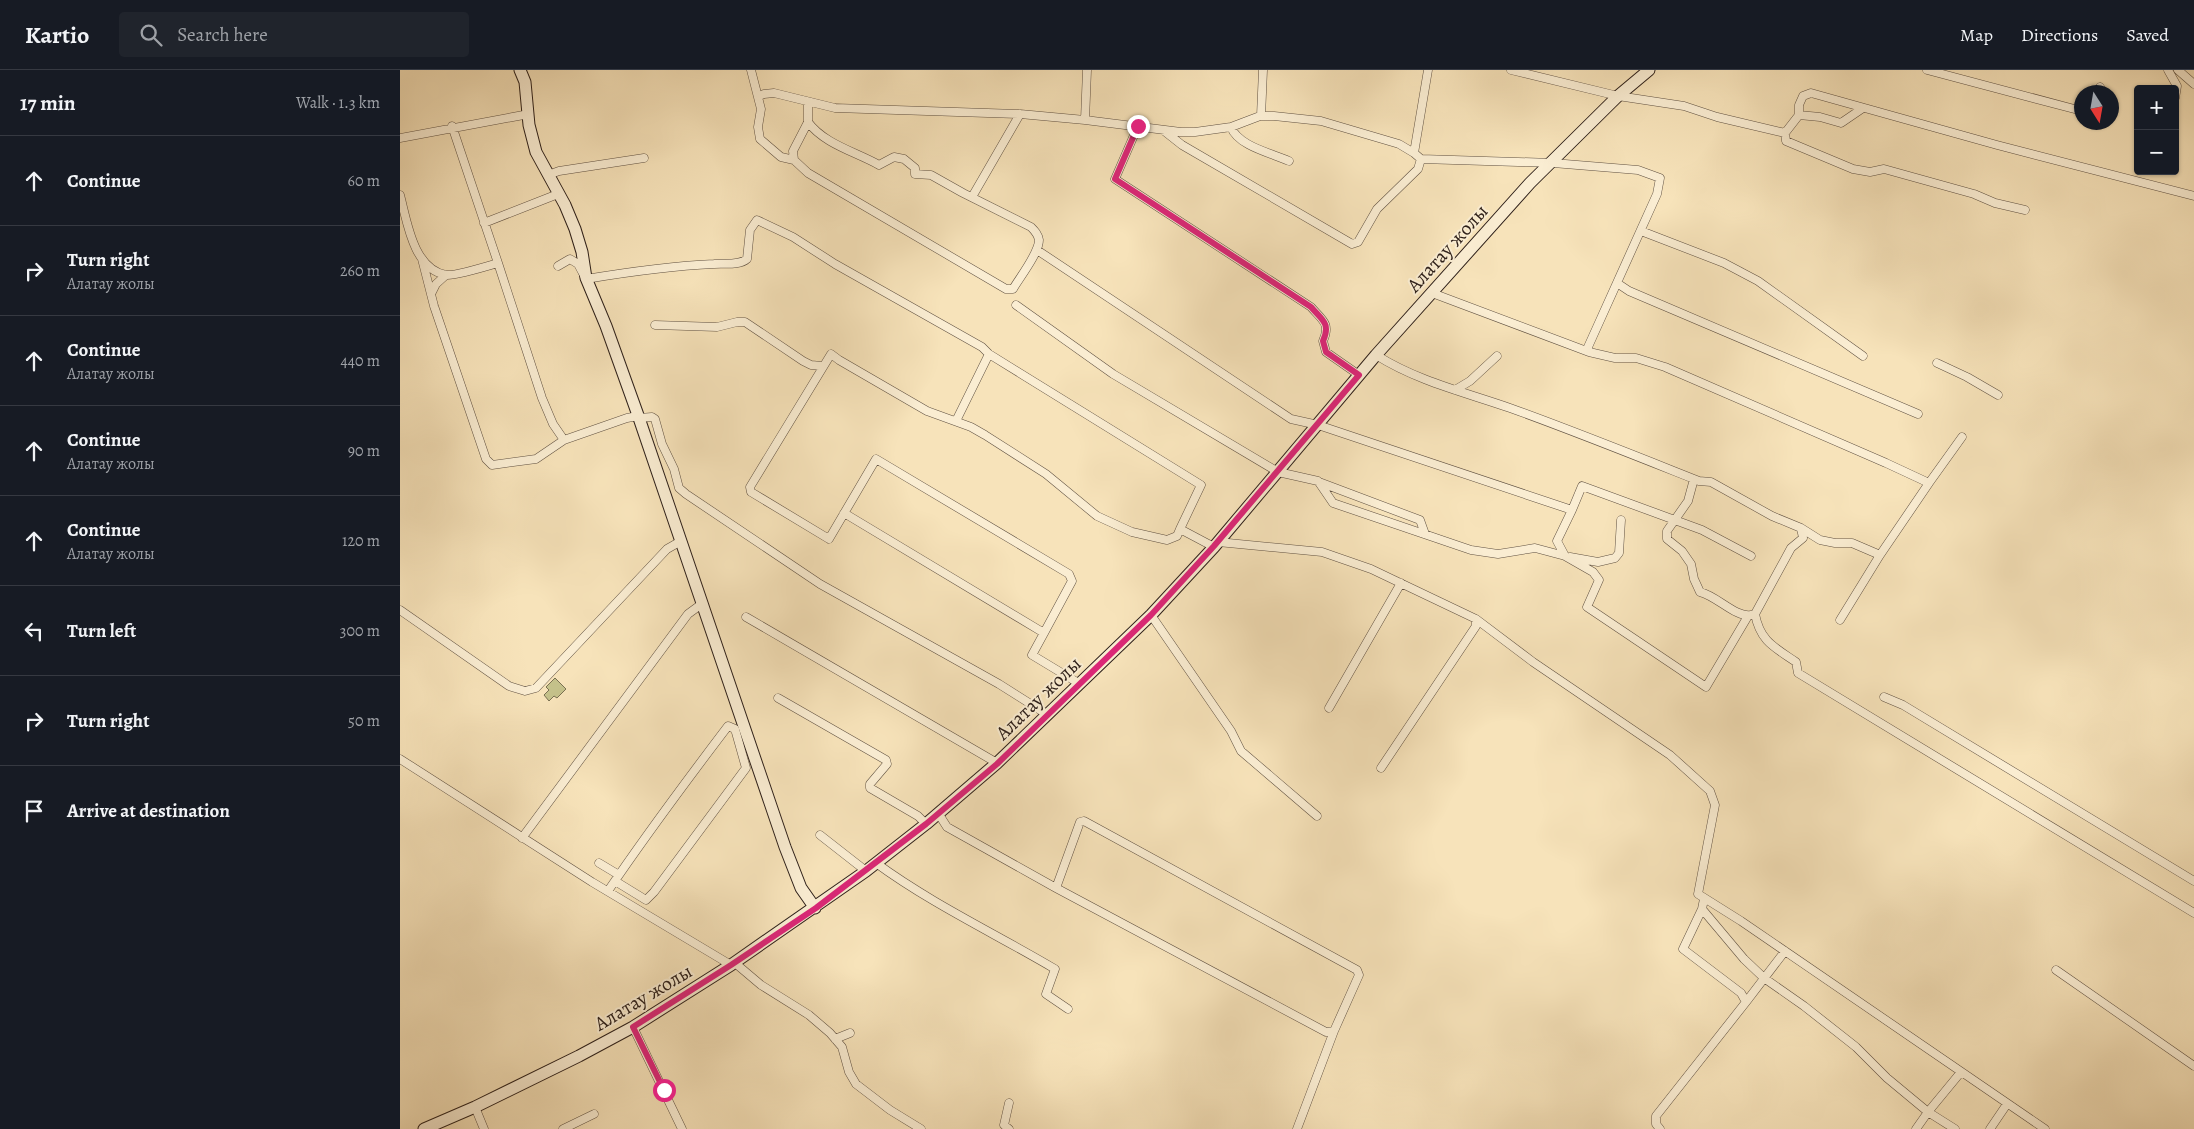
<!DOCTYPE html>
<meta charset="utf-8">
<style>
body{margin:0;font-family:Alegreya,serif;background:#20242c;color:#f1f3f6}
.controls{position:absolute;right:15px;top:15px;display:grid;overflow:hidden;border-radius:5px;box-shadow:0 1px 4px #0004}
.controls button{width:45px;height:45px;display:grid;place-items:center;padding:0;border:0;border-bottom:1px solid #363941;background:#171b24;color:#f1f3f6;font:25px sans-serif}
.compass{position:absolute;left:1674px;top:15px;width:45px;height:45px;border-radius:50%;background:#171b24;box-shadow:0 1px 4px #0004;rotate:169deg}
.stop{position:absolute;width:15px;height:15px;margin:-11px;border:4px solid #db2777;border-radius:50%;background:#fff}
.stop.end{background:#db2777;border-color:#fff;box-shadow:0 1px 5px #0008}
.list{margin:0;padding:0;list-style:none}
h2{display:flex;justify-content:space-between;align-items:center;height:65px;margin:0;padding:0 20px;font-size:21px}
h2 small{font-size:16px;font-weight:400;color:#9ea1a6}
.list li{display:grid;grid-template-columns:32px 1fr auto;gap:15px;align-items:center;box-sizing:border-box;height:90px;padding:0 20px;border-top:1px solid #363941}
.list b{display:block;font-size:19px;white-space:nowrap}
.list p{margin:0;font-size:16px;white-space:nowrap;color:#9ea1a6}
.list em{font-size:16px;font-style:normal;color:#9ea1a6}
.icon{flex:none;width:28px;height:28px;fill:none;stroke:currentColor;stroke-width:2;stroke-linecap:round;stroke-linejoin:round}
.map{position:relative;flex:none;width:1794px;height:1059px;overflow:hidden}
header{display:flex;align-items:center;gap:30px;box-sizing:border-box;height:70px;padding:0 25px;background:#171b24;border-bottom:1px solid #363941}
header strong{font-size:24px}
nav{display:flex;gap:28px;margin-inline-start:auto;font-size:18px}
.search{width:350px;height:45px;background:#20242c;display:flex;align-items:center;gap:12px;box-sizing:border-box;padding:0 18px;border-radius:5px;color:#9ea1a6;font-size:19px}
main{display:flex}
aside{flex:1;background:#171b24}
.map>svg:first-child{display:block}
.green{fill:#c4c18a;stroke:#797052}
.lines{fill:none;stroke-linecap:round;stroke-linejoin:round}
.street-casing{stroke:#605142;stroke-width:9}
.secondary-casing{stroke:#2e201a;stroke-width:13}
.street{stroke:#faedd2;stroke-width:8}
.secondary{stroke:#faedd2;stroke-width:11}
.route{stroke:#db2777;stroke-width:6}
.labels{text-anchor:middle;stroke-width:4;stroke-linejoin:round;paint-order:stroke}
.street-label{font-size:20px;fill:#2e201a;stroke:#faedd2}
</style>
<header>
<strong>Kartio</strong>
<div class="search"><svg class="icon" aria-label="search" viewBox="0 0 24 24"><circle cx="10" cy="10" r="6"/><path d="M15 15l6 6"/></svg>Search here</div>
<nav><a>Map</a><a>Directions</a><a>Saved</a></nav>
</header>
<main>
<aside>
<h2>17 min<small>Walk · 1.3 km</small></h2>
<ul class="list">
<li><svg class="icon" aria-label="ahead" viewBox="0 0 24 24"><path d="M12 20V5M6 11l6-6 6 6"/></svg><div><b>Continue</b></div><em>60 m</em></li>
<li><svg class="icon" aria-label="right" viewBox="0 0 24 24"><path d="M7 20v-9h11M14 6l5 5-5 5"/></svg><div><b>Turn right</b><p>Алатау жолы</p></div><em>260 m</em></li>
<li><svg class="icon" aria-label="ahead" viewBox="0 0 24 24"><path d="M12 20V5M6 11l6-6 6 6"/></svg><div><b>Continue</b><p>Алатау жолы</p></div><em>440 m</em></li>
<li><svg class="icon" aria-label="ahead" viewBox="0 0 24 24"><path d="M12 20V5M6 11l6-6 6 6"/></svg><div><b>Continue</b><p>Алатау жолы</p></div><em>90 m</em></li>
<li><svg class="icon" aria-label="ahead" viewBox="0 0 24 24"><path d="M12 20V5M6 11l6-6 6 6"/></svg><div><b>Continue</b><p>Алатау жолы</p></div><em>120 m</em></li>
<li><svg class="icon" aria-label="left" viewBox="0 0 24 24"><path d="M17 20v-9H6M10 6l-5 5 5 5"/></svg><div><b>Turn left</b></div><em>300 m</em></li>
<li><svg class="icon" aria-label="right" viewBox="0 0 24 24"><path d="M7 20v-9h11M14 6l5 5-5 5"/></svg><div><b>Turn right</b></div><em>50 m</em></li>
<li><svg class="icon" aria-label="arrive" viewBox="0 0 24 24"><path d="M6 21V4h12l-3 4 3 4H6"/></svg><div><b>Arrive at destination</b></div></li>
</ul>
</aside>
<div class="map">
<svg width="1794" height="1059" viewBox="0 0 1794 1059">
<rect width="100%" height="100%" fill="#f7e3ba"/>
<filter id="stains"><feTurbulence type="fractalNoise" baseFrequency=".004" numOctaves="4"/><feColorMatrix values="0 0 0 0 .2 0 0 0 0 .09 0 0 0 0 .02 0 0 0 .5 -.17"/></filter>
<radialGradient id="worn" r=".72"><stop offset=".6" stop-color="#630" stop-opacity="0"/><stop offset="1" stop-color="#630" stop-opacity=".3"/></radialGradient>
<path class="green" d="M155,608L166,619L157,628L154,626L149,631L144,625L149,620L146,617Z"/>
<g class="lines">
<defs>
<path id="street" d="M351,0L361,39L358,57L360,69L381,87L394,90
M1028,0L1014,83L1021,89L1153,93L1238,100L1260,108L1257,124L1188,277L1189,282L1215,288H1236L1265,297L1486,393L1529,413L1480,485L1440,550
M1111,0L1218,26L1284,36L1317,47L1385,63L1399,45V35L1403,26L1411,23L1597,75L1794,126
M1527,0L1682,41
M1768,0L1777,16L1775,28
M1778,0L1794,14
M1699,22L1700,17
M359,26L364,24L374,23L435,38L620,44L685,50L781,62H795L831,57L860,46H874L921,51L999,74L1014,83
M1399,45L1420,47L1441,53L1463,38
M861,46L863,0
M685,50L687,0
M408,52C424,74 456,82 479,95L494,87L504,89L515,98V104L531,105L563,123L631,157C635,161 638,164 639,170C639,183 620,207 613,219H606L408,103L394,90L393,81Z
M408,52V32
M52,56L98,193
M738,56L715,109L911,237C922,250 931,253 923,271L926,282L959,305
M831,57C838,76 871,83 889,91
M763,60L782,75L952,174L958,172L977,139L1018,99L1021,89
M1385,63L1386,71L1453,99L1470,102L1484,99L1574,124L1595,133L1625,140
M0,68L129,44
M148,105L159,101L244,88
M0,125C7,151 13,199 46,205C54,206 88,196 98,193L142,328L153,354L164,370L227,348L238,346
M572,127L620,44
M84,153L158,124
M1241,161L1324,193L1358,211L1463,286
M22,189L34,236L86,389L92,395L136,389L164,370
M158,196L170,189L178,194L186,209C228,202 271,196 314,194C324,193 339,196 347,189L350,160L357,150L393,167L435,194L582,277L589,284L801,415L780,459
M1217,213L1229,221L1518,344
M1032,223L1189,282
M31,224L36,214L46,205
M616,235L713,304L878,402L918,411L933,433L1071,480L1098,484L1135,478L1165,486L1157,471L1172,440L918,355L891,349L637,180
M255,255L317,257L337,252H345L403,291L411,295L422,296
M976,285C1017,311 1064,322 1110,338C1174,361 1236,386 1299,411L1311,412L1372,446L1401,458L1420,470L1435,473H1452L1480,485
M1537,293L1567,307L1598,325
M1055,320L1070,311L1097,286
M239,348L252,347L255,349L262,374L274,399L279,418L286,424L420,514L599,614L648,645
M556,351L589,284
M1294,409L1288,431L1267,461V469L1282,481L1291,494L1294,509L1300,522C1317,526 1336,548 1351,545
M919,412L1020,450L1025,464
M1529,413L1562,367
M1172,440L1182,416L1302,460L1351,486
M444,443L644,563L632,585L680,614
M1401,458L1403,468L1391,478L1355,544C1360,571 1374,577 1396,592L1398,603L1794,843
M818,472L922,482L971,499L1076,549V556L981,698
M1165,486L1193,502L1199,510L1187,537L1306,617L1348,546
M1170,487L1198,492L1215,488L1219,483L1221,450
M0,540L109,616L125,621L136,618L267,479L281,471
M751,545L831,661L841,681L917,746
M346,547L597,693
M1076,549L1133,592L1270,685L1310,721L1315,735L1298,824L1341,851L1645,1059
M644,563L672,511L669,504L476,389L429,469L351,422L350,417L431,284L439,290L527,341L571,357L585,365L646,404L697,446L732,462L767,470L777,466L780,459L814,477
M1484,627L1503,635L1794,811
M378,628L486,690L487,694L470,714V718L518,746L526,754
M929,638L1001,513
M0,689L192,812L331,895
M538,743L547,757L656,818L926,962L934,961L959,905L957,900L684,751L680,752L656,818
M420,765L466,801
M122,768L288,544L303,533
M199,793L219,805
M476,793C532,834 596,864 655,899L646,924L668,939
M208,821C246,765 287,710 328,656L335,659L346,698L254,822L246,830L215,811
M1304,829L1302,839L1344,889L1364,908L1404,936L1456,977L1487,1008L1528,1042L1516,1059
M335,893L361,915L409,945L430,963L442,977L449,1002L456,1014L490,1040L521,1059
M1656,900L1794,996
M1346,932L1385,881
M233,957L282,1059
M435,969L450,963
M609,1033L604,1055L609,1059
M75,1037L84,1059
M163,1059L194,1044
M897,1059L934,961
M1260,1059L1256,1054V1046L1346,932L1341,923L1283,879L1302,839
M1555,1059L1528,1042L1561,1002
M1590,1059L1607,1034"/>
<path id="secondary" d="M120,0L125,12L129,55L136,82L165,135L175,159L182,182L186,208L206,256L239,348L385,777L401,818L415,838
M24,1059L75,1037L179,986L233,957L331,895L466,801L526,754L597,693L751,545L814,477L976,285L1130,113L1218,26L1249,0"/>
</defs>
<use href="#street" class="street-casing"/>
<use href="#secondary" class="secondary-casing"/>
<use href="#street" class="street"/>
<use href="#secondary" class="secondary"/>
</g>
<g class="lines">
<path class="route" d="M264,1020L233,957L331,895L416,838L526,754L597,694L751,545L814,476L959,305L926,282L923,271C931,253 922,250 911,237L715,109L738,56"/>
</g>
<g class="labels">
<g class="street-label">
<text transform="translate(1047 178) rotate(-48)" y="7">Алатау жолы</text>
<text transform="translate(638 628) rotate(-44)" y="7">Алатау жолы</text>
<text transform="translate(243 927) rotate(-31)" y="7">Алатау жолы</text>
</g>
</g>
<rect width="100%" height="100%" filter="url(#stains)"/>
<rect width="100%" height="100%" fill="url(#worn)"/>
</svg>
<div class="controls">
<button>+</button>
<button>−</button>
</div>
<svg class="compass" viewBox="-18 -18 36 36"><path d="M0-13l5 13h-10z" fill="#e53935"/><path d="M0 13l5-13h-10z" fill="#9ea1a6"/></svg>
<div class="stop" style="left:264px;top:1020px"></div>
<div class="stop end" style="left:738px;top:56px"></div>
</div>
</main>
